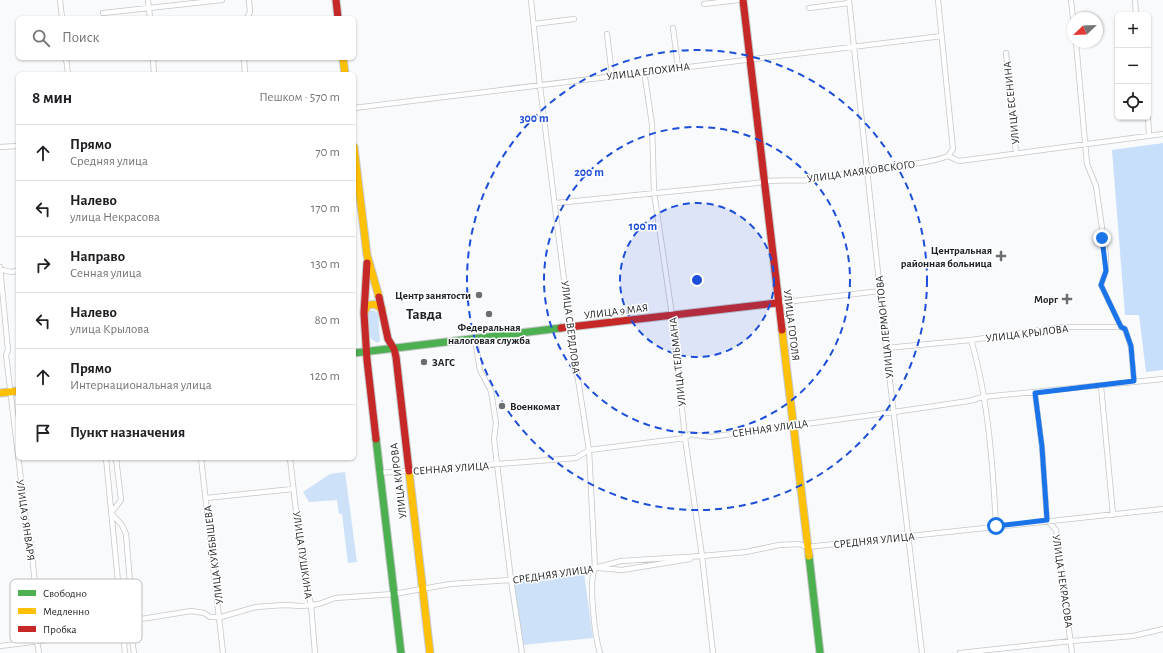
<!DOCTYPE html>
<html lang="ru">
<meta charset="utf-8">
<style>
body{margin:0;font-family:"Alegreya Sans",sans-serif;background:#f6f6f6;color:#202124}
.controls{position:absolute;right:12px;top:12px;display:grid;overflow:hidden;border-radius:6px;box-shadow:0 1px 3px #0004}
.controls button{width:36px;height:36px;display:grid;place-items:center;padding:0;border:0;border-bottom:1px solid #e0e0e0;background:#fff;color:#202124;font:20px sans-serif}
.compass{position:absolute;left:1067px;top:12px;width:36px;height:36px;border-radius:50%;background:#fff;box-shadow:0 1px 3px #0004;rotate:247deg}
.stop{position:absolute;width:12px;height:12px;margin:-9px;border:3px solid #1a73e8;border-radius:50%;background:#fff}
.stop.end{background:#1a73e8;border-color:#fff;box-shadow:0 1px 4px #0008}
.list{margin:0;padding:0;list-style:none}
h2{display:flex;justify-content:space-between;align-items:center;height:52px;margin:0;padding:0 16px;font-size:17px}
h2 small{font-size:13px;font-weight:400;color:#757577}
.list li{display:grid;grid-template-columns:26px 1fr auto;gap:12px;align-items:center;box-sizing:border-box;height:56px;padding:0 16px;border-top:1px solid #e0e0e0}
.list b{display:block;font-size:15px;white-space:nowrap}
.list p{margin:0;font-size:13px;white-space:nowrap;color:#757577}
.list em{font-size:13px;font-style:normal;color:#757577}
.icon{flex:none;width:22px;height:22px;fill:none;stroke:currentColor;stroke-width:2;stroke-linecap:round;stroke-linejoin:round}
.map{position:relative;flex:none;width:1163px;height:653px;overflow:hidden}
.search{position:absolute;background:#fff;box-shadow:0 1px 3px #0004;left:16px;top:16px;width:340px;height:44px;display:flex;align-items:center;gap:10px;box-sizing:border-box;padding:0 14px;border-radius:6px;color:#757577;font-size:15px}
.panel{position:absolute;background:#fff;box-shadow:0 1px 3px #0004;left:16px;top:72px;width:340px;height:388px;border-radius:6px}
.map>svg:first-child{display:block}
.green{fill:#cde1f8}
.forest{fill:#c7dffb}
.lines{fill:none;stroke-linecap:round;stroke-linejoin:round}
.street-casing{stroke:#c5c7c9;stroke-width:6}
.fast-casing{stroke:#c5c7c9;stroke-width:9}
.slow-casing{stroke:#c5c7c9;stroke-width:9}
.jam-casing{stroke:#c5c7c9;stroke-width:9}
.street{stroke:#fefeff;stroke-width:4.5}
.fast{stroke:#4caf50;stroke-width:7}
.slow{stroke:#ffc107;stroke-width:7}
.jam{stroke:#c62828;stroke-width:7}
.route{stroke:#1a73e8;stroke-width:5}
.ring{fill:none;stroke:#1d4ed8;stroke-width:2;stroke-dasharray:7 5}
.poi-dot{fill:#6c6f72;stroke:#fff;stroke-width:1.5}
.labels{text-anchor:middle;stroke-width:3;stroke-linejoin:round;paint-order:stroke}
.street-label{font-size:11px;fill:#212427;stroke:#fff}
.poi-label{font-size:11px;font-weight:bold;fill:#212427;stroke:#fff;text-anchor:end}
.district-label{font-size:15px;font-weight:bold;fill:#212427;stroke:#fff}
.key{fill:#fff;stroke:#bcbdbe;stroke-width:1}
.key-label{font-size:11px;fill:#212427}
.centre{fill:#1d4ed8;stroke:#fff;stroke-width:2}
.ring-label{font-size:12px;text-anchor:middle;font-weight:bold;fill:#1d4ed8;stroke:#fff;stroke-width:3;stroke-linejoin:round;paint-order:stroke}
</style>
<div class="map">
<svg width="1163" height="653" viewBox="0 0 1163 653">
<rect width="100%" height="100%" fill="#f8fafc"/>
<path class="green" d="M373,310L378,313L380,341L377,343L370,338L368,314L370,311Z
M345,472L357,562L348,563L342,514H339L337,500L309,502L303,492L330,474Z
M584,573L593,638L523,645L514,582Z"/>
<path class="forest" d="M1163,143V370L1146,372L1139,315H1125L1112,150Z"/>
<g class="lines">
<defs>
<path id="street" d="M60,0L62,18
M148,0L150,18
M531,0L540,86L570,328L589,450L595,568C588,582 595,637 600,653
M849,0L886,348L922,653
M938,0L953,149L948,156
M1071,0L1073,18
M1135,0L1136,15
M704,4L738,0
M809,8L849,3
M103,13L222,0
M247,18L250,12L249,0
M534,24L574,19
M673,28L678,67
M607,34L612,75
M1076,42L1087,164L1096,186L1106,256V271L1101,285L1121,327
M1006,53L1016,153
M66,58L68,74
M153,58L154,74
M244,58L245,74
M644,71L652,124L654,192L673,322L685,438L702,556L713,653
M354,108L942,36
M1148,117L1149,135
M0,147L18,146
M556,203L757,183C774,178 791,182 809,180C828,178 847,173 866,169C893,164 922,166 948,156L959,161L1163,134
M0,267L8,350L6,355L26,521L31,545L38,613L37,641L39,653
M0,269L10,272L18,271
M777,303L880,291
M475,340L480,370L491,391L496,423L494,439L511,580L522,653
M971,340C988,396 993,467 996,526
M886,348L971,340L1062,327H1121L1125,329L1131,347L1134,381
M1101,386L1113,515
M1035,393L1042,447L1047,520L1056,530L1072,653
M106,458L125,653
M116,458L121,500L111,513L122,525L126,534L132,607L129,621L134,653
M201,458L223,653
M290,458L302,564L311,605L315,653
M379,473L576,458L589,450L685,438L690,434L710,437L894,412L969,401L983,397L1163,379
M206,498L293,489
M599,568L622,570L690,559
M0,646L111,632L122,624L129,621L191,611L204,613L210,617H221L256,607L284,605L302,606L319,604L335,598L394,594L450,584L511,580L595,568L621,561L702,556L746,552L779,545L799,544L807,547L1163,509
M960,653L1071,641L1133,636L1163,629"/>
<path id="fast" d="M354,353L561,328
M376,439L401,653
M809,556L820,653"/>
<path id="slow" d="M343,58L345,74
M354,147L367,255L379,297
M365,311L367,306C373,303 377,304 382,309
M782,330L809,556
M0,393L18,391
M409,471L430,653"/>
<path id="jam" d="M336,0L338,18
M743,0L782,330
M367,263L364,313L367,360L376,439
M379,297L388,339L394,349L396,357L409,471
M561,328L777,303"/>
</defs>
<use href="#street" class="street-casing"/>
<use href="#fast" class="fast-casing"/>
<use href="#slow" class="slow-casing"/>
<use href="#jam" class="jam-casing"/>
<use href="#street" class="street"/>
<use href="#fast" class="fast"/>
<use href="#slow" class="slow"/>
<use href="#jam" class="jam"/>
</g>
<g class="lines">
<path class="route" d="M996,526L1047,520L1042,447L1035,393L1134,381L1131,346L1125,329L1121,327L1101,285L1106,271L1102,238"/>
</g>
<circle cx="697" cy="280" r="77" fill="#1d4ed8" fill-opacity=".12"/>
<g class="ring">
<circle cx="697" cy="280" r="77"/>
<circle cx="697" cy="280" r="153"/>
<circle cx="697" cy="280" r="230"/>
</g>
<g class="poi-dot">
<path d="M999 250h4v4h4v4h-4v4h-4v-4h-4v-4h4z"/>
<circle cx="479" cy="295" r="4"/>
<path d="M1065 293h4v4h4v4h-4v4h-4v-4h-4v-4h4z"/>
<circle cx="489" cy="314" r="4"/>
<circle cx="424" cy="362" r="4"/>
<circle cx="502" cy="406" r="4"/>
</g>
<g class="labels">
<g class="street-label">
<text transform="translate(648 71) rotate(-7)" y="4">УЛИЦА ЕЛОХИНА</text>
<text transform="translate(1011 103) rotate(-96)" y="4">УЛИЦА ЕСЕНИНА</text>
<text transform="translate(861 171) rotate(-8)" y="4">УЛИЦА МАЯКОВСКОГО</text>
<text transform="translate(616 311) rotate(-7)" y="4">УЛИЦА 9 МАЯ</text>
<text transform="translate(792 325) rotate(83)" y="4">УЛИЦА ГОГОЛЯ</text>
<text transform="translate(571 327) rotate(83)" y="4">УЛИЦА СВЕРДЛОВА</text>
<text transform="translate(884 327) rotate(-96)" y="4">УЛИЦА ЛЕРМОНТОВА</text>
<text transform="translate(1027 333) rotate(-7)" y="4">УЛИЦА КРЫЛОВА</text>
<text transform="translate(677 362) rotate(-96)" y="4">УЛИЦА ТЕЛЬМАНА</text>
<text transform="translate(770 428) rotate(-8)" y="4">СЕННАЯ УЛИЦА</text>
<text transform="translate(451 468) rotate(-4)" y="4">СЕННАЯ УЛИЦА</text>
<text transform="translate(398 481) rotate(-97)" y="4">УЛИЦА КИРОВА</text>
<text transform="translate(26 520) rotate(82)" y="4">УЛИЦА 9 ЯНВАРЯ</text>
<text transform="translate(874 540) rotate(-6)" y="4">СРЕДНЯЯ УЛИЦА</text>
<text transform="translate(213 555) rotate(-97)" y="4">УЛИЦА КУЙБЫШЕВА</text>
<text transform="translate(303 555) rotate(82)" y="4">УЛИЦА ПУШКИНА</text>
<text transform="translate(553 574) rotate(-8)" y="4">СРЕДНЯЯ УЛИЦА</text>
<text transform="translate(1063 581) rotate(82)" y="4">УЛИЦА НЕКРАСОВА</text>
</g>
<g class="poi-label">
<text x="992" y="254">Центральная<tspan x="992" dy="13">районная больница</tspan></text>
<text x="471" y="299">Центр занятости</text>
<text x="1058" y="303">Морг</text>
<text x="489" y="331" text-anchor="middle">Федеральная<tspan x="489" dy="13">налоговая служба</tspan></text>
<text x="432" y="366" text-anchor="start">ЗАГС</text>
<text x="510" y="410" text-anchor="start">Военкомат</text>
</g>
<g class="district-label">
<text x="424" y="319">Тавда</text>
</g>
</g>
<rect x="10" y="579" width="132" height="64" rx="6" class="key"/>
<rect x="18" y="590" width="18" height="6" fill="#4caf50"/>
<rect x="18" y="608" width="18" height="6" fill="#ffc107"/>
<rect x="18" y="626" width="18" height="6" fill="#c62828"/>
<g class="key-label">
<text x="43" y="597">Свободно</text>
<text x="43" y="615">Медленно</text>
<text x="43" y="633">Пробка</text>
</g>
<circle cx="697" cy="280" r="6" class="centre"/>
<g class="ring-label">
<text x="534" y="122">300 m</text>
<text x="589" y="176">200 m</text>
<text x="643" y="230">100 m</text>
</g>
</svg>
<div class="controls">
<button>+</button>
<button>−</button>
<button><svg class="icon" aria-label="locate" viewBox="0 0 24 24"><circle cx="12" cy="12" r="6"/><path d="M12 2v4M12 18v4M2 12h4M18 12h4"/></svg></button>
</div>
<svg class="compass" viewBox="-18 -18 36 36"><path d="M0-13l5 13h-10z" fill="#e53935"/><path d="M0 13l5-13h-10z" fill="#757577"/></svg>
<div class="stop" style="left:996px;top:526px"></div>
<div class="stop end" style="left:1102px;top:238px"></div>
<div class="search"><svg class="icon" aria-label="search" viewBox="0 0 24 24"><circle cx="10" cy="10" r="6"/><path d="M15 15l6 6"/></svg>Поиск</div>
<section class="panel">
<h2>8 мин<small>Пешком · 570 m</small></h2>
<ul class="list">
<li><svg class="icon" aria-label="ahead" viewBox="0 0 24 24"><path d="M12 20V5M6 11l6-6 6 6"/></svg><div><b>Прямо</b><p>Средняя улица</p></div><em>70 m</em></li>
<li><svg class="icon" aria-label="left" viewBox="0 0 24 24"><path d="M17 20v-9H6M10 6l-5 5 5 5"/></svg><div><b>Налево</b><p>улица Некрасова</p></div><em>170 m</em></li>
<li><svg class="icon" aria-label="right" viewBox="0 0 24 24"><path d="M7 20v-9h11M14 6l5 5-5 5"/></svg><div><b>Направо</b><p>Сенная улица</p></div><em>130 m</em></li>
<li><svg class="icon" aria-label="left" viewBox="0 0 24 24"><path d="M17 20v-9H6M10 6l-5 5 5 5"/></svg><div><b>Налево</b><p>улица Крылова</p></div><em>80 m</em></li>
<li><svg class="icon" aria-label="ahead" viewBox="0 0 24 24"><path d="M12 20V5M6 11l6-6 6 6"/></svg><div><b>Прямо</b><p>Интернациональная улица</p></div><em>120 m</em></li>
<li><svg class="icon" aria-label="arrive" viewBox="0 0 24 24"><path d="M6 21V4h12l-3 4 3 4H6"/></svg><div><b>Пункт назначения</b></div></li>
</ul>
</section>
</div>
